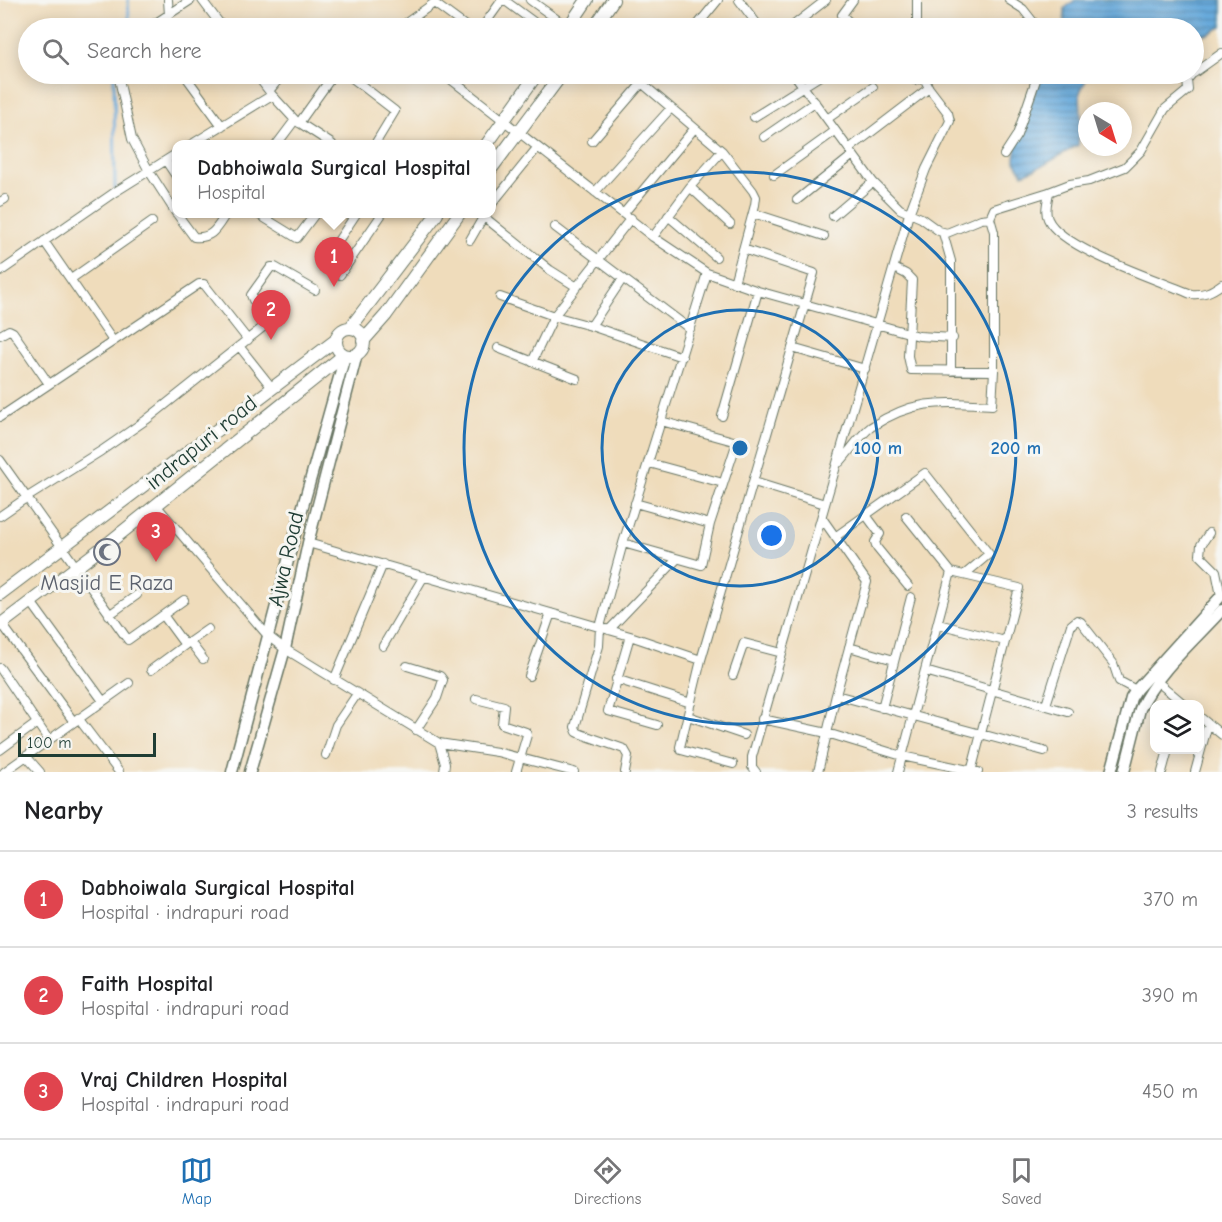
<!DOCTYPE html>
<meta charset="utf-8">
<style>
body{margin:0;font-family:"Comic Neue",sans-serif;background:#f2f2f2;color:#202124}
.controls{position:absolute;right:18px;bottom:18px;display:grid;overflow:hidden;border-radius:12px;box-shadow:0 3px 15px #0003}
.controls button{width:54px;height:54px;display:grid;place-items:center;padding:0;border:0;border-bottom:2px solid #e0e0e0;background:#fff;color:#202124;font:30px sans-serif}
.compass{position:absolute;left:1078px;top:102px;width:54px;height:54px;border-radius:50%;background:#fff;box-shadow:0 3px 15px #0003;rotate:142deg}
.scale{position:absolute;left:18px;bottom:15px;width:138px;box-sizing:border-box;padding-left:6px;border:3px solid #1f3d34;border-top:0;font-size:16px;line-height:21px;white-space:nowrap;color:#1f3d34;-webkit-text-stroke:4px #f6f6f2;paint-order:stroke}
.you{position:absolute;left:772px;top:536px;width:21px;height:21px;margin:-15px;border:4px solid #fff;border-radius:50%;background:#1a73e8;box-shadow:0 0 0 9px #1a73e833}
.badge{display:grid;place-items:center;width:39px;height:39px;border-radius:50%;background:#1f6fb2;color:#fff;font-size:20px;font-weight:700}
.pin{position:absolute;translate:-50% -50px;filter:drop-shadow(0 2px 3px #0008)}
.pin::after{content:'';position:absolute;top:32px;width:21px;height:18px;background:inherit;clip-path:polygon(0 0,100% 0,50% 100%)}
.popup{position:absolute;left:172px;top:140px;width:324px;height:78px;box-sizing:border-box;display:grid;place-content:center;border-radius:12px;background:#fff;filter:drop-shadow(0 2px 4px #0005);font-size:20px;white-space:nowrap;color:#757577}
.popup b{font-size:22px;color:#202124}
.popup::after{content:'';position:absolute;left:50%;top:100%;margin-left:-12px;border:12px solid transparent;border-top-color:#fff}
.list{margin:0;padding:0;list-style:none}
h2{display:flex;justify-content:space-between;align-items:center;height:78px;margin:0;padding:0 24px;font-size:26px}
h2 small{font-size:20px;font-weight:400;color:#757577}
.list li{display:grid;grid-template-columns:39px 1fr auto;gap:18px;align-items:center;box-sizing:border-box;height:96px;padding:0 24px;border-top:2px solid #e0e0e0}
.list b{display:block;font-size:22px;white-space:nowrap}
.list p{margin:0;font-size:20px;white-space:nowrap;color:#757577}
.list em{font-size:20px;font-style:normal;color:#757577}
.icon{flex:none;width:33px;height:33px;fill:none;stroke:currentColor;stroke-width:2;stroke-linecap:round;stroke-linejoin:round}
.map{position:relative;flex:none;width:1222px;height:772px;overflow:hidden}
.search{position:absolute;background:#fff;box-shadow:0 3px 15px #0003;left:18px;right:18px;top:18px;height:66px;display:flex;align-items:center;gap:15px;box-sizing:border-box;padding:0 21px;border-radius:33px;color:#757577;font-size:22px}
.sheet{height:366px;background:#fff}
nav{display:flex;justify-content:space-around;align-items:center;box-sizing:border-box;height:84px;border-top:2px solid #e0e0e0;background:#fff;font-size:16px;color:#757577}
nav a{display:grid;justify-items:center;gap:3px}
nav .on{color:#1f6fb2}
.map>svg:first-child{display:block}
.water{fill:url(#water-rules);stroke:#447488;stroke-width:1.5}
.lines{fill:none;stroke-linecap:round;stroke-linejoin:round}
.stream{stroke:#68aadc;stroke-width:3}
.street-casing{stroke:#687563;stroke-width:10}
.secondary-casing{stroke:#687563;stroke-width:13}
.primary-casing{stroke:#687563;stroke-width:14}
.street{stroke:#fff;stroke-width:8}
.secondary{stroke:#fff;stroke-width:10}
.primary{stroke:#fff;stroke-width:12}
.ring{fill:none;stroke:#1f6fb2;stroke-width:3}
.labels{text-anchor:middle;stroke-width:6;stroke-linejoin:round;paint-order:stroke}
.street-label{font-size:22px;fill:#1f3d34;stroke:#f6f6f2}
.worship-label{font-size:22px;fill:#5b616d;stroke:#f6f6f2}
.centre{fill:#1f6fb2;stroke:#f6f6f2;stroke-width:3}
.ring-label{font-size:18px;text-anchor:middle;font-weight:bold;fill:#1f6fb2;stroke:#f6f6f2;stroke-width:6;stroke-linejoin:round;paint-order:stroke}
</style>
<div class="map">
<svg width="1222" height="772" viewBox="0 0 1222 772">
<defs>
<pattern id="water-rules" width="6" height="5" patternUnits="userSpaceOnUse" patternTransform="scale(1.5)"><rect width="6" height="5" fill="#68aadc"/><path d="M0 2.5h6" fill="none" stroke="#558cb3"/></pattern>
</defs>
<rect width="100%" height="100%" fill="#f6f6f2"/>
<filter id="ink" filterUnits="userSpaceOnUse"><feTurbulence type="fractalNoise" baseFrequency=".0167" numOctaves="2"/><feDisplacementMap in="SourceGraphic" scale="12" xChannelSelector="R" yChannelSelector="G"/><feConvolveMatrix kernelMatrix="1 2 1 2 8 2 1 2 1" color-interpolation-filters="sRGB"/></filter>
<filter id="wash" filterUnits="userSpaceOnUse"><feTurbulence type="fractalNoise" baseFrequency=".008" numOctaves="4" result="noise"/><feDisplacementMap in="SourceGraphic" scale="24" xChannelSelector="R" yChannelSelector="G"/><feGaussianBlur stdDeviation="1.35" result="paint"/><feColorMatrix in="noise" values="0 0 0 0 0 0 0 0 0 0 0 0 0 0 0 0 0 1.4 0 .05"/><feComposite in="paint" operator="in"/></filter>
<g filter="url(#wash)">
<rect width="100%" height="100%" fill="#efdcbb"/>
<path class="water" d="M1075,0H1222V27L1208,34H1194V28H1064L1065,8Z
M1041,74H1089L1080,92L1081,118L1078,145L1044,165L1023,174L1015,161L1016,147Z"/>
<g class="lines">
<path class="stream" d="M122,28L129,19L128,0
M114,74L115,190"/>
</g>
</g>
<g filter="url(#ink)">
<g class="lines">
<defs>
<path id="street" d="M168,0L169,15
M202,0L223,28
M504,0L542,28
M530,0L569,28
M739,0L760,28
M853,0L842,15L855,28
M1009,0L1023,9L1038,28
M148,28L191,0
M399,28L434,3L468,28
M482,28L502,0
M695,28L718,0
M790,28L826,0
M917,28V0
M1194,73L1222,53
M118,74L132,139L149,171L176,213
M184,74L222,126
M256,74L272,95
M347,74L395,111L375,144
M444,74L653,237L707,273L758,291L919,336L953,338
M631,74L722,151L753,191L756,197L755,205L734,283
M794,74L873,182L900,209L921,218L939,231L947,233L981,219L990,218L994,232V371L911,370L908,356L912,280L906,274L894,268
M906,74L915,80L923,78
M1192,74L1187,80L1188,90L1165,109L1141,151L1125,167L1089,181L1070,184L1049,192C1048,200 1044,211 1048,219C1061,249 1159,280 1191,294C1204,295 1211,292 1222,284
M269,91L283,74
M754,117L823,74
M827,119L873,87
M299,123L334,74
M764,137L815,102
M592,141L642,83
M192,144L272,95L295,120L332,144
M277,144L295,120
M849,149L929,88
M1004,155L1017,135L1038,74
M166,161L176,176
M774,175L835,131
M690,187L730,224
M595,192L671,108
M797,200L853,155
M0,202L5,199
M491,205L537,148
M624,213L694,129
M753,213L824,236
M177,214L194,237C213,239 217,227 226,214
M258,214L297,238L315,214
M483,216L550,270L577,287
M668,216L716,257
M833,216L873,182
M990,218L994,209L1049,192
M555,227L690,329
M943,233L951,261V371
M653,237L690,187L722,151
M470,240L485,214
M44,241L113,341
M332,250L356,214
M0,272L115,192L176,154
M340,275L382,214
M71,279L152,222
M500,297L554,316L591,326L682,357
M591,326L623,278
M0,335L9,330L13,332L49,384
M239,346L273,389
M498,348L577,379
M792,348L865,369
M532,362L554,316L631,218
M722,416L758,291
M0,417L199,284H204L248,340
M0,460L128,640L184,600
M840,462C850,451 860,435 871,427C915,398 943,402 992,405L994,371
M649,463L723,483
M754,482L825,504
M635,503L710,524
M156,505L268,636L285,649L439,743L445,764L444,772
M866,515L880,534L875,542L877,548L908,586
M0,516L26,498L101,451L146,420L272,320L273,315L253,300L251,295L271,267H275L315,290
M906,516L951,572L1019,588L971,772
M1209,533L1201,545L1200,555L1216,571L1221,596
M835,537L925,473L989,554L964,575
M308,543L630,636L701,660
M623,543L701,565L710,524L737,442L661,421
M31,602L103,701
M109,615L137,595
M163,615L185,645L208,629
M2,624L74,722
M938,624L1005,641
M609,630L677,559
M630,636L608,711L657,725
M190,642L203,659
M383,646L424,576
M849,647L894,660
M407,666L440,676L443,680L437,698L416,730
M0,668L48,739
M151,670L185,645
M925,671L1068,712
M733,675L744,643L782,653
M529,676L551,613
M1153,678L1184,704
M616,679L691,703
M334,680L383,564
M836,695L1044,751
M476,699L504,706L502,724L526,732L527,735L516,772
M1046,705L1071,625L1077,620L1081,622L1113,663L1119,681L1136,690
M882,708L911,597
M688,716L744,735
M1200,717L1222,735
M78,718L119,772
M762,719L827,733L902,756L978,772
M439,743L497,752L574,772
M0,750L37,723
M326,755L336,725L357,694
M26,756L40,772
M733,764L681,750L680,747L701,660L814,273L743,249
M4,772L129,683
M625,772L628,756L624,749L581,734L577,732L575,727L599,646L600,627L623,543L707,273
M756,772L752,767V757L909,214L926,169L950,121L948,113L929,88L922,74
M818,772L836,695L867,582L822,518
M898,772L951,572
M1162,772L1168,750
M1195,772L1208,724"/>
<path id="secondary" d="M232,772L294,538L345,356
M250,772L285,649L308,543L357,354
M1111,772L1131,698L1136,690L1222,595
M1124,772L1140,709C1157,672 1195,640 1222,610"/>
<path id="primary" d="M568,28L587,0
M594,28L613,0
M487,144L537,74
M491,169L562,74
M351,327L437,214
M336 342a14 14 0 1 1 28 0a14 14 0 1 1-28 0Z
M363,341L386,315L459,214
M0,594L336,340
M0,625L111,541L343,356"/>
</defs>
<use href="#street" class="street-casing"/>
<use href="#secondary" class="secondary-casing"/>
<use href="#primary" class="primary-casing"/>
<use href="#street" class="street"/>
<use href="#secondary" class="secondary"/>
<use href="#primary" class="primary"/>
</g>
</g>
<g class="ring">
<circle cx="740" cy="448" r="138"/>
<circle cx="740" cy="448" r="276"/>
</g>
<defs>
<symbol id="mosque-ring" viewBox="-11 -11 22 22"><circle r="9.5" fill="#f6f6f2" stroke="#6b7280" stroke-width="1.5"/><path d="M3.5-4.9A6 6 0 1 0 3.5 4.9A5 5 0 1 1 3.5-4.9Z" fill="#6b7280"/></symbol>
</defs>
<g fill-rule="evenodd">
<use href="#mosque-ring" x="92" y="537" width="30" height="30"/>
</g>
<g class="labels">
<g class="street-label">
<text transform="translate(201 442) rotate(-39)" y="8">indrapuri road</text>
<text transform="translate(285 559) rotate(-77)" y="8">Ajwa Road</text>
</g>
<g class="worship-label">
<text x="107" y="590">Masjid E Raza</text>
</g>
</g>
<circle cx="740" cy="448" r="9" class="centre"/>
<g class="ring-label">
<text x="878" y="454">100 m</text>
<text x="1016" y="454">200 m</text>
</g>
</svg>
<div class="controls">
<button><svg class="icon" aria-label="layers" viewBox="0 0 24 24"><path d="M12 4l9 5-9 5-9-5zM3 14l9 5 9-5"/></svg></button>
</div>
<svg class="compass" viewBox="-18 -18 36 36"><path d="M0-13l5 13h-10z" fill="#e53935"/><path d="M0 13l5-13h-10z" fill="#757577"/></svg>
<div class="scale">100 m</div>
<div class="you"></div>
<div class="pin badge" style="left:334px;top:287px;background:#e0444e">1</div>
<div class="popup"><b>Dabhoiwala Surgical Hospital</b>Hospital</div>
<div class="pin badge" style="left:271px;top:340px;background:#e0444e">2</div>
<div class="pin badge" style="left:156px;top:562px;background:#e0444e">3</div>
<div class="search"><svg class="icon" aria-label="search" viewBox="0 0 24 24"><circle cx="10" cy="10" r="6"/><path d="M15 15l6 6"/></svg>Search here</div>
</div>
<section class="sheet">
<h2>Nearby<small>3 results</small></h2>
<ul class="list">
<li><span class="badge" style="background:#e0444e">1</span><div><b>Dabhoiwala Surgical Hospital</b><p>Hospital · indrapuri road</p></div><em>370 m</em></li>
<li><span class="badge" style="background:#e0444e">2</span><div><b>Faith Hospital</b><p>Hospital · indrapuri road</p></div><em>390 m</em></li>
<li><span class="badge" style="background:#e0444e">3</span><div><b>Vraj Children Hospital</b><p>Hospital · indrapuri road</p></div><em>450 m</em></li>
</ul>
</section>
<nav>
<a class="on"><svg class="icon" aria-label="map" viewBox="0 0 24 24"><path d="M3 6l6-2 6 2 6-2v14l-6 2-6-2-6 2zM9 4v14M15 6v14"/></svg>Map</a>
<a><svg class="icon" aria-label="directions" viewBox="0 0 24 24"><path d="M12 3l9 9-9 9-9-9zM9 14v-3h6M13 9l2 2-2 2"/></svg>Directions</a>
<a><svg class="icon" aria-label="saved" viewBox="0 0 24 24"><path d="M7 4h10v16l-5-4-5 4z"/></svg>Saved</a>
</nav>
